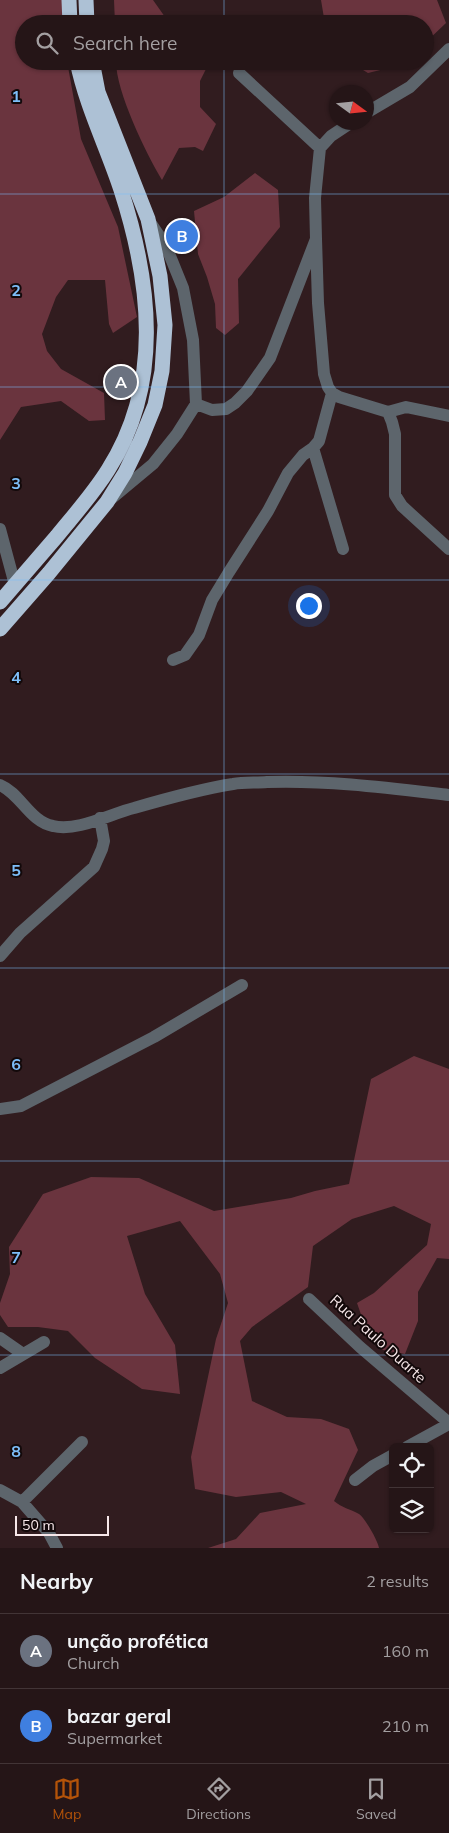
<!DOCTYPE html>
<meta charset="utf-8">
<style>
body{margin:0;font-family:Mulish,sans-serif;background:#312224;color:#f1f3f6}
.controls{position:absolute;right:15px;bottom:15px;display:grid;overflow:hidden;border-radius:8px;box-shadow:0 1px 4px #0004}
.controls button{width:45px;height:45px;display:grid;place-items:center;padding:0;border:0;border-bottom:1px solid #423436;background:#251517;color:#f1f3f6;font:25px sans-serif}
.compass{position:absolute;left:329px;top:85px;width:45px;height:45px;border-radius:50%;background:#251517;box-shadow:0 1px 4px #0004;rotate:105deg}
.scale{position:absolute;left:15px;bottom:12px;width:94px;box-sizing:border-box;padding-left:5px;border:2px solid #f7e7e9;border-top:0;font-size:14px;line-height:18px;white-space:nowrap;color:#f7e7e9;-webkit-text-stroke:4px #13090a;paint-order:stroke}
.you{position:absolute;left:308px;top:605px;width:18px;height:18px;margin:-12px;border:4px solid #fff;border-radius:50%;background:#1a73e8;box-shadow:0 0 0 8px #1a73e833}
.badge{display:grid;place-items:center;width:32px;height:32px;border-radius:50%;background:#b45309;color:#fff;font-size:16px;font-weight:700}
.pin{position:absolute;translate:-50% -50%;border:2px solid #fff;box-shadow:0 1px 5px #0006}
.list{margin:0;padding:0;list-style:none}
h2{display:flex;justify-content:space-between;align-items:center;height:65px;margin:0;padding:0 20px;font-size:21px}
h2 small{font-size:16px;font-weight:400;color:#a39fa1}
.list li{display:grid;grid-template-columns:32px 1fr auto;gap:15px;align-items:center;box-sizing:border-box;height:75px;padding:0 20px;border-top:1px solid #423436}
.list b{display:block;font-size:19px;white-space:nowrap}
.list p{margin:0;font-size:16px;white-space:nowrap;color:#a39fa1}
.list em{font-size:16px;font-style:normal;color:#a39fa1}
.icon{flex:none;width:28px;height:28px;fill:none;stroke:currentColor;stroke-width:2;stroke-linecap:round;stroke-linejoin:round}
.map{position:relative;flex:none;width:449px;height:1548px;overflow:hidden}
.search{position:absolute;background:#251517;box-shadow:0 1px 4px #0004;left:15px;right:15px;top:15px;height:55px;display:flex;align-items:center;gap:12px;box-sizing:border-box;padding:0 18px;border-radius:28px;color:#a39fa1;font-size:19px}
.sheet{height:215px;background:#251517}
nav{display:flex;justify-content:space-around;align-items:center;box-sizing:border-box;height:70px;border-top:1px solid #423436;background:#251517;font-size:14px;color:#a39fa1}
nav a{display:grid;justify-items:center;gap:2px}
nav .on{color:#b45309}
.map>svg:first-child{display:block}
.forest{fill:#6a343e}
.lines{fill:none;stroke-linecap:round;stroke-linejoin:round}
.minor{stroke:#5d656c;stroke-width:12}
.highway{stroke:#adc1d5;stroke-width:15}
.grid{fill:none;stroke:#7dbef9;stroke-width:1;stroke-opacity:0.55}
.labels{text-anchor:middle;stroke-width:4;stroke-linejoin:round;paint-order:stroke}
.street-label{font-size:15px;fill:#f7e7e9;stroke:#13090a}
.grid-label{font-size:16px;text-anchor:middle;font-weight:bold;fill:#7dbef9;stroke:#13090a;stroke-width:4;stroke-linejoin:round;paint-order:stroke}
</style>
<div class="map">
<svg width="449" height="1548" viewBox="0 0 449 1548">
<rect width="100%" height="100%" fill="#311c1f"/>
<path class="forest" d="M0,0H64L65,24H24V61H67L81,139L118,227L137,317L113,333L109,324L105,280H68L56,297L42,334L47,351L61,369L104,393L105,420L89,421L61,401L21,407L0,440Z
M114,0H153L170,24H115Z
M321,0H437L446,23L425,43V24H325Z
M116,61H210L200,81V107L216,124L203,151L195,147L179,148L162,180C146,153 116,92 116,61Z
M348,61H417L368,73Z
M255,173L278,190L280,227L238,279L239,323L225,335L216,328L215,304L207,277L198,254L194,211L224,197Z
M414,1056L449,1069V1259L437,1258L418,1292V1321L405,1354L383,1350L366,1329L357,1303L374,1293L427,1245L431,1224L394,1206L352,1219L313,1246L308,1287L252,1327L240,1341L252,1401L287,1417L321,1419L349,1429L358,1450L334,1501C342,1508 350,1509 359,1514C365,1518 378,1541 379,1548H208L236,1539L260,1513L306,1504L281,1492L236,1497L195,1489L191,1457L216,1339L228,1303L220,1274L180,1221L127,1236L145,1294L175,1345L180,1394L142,1389L95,1358L68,1331L38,1327H8L0,1315V1303L10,1274L9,1247L43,1194L91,1177L139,1178L214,1211L291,1198L315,1191L349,1184L371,1079Z"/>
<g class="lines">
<path class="minor" d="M239,73L320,148
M366,113L410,87L449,49
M316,239L318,303L324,374L328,387L332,393L339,397L388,412L392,422L395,434V495L402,506L449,549
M196,404L212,410L226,409L235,403L247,391L270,358L316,239L315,198L320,148L331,136L352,122
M388,412L406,407L449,416
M313,448L343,549
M111,499L153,464L177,434L196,404L193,340L183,288L166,246L150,222
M0,529L15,585
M173,660L185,655L199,635L212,600L229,572L268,511L288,473L303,455L313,448L319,441L332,393
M0,785C20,793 30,822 53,826C77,832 110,814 134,808C165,799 201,789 233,784C244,782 256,783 267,782C328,780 389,788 449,795
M0,956L20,933L94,867L102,849L104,841L100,818
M0,1109L21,1106L154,1037L242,985
M309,1299L360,1347L449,1423
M0,1338L23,1354
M0,1368L44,1342
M407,1447L449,1424
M355,1480L373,1466L393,1455
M0,1490L22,1502L49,1533L57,1548
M22,1502L82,1442"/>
<path class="highway" d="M69,0L70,24
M86,0L87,24
M0,602C19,580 38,558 57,536C74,515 93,494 108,470C163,384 151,283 121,190C107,147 86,106 77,61
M0,629L49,573L107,502L125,473L140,442L155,405L162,371L165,325L160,276L148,219L98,92L92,61"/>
</g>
<path class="grid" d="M224,0V24M224,61V1548M0,194H449M0,387H449M0,580H449M0,774H449M0,968H449M0,1161H449M0,1355H449"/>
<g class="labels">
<g class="street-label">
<text transform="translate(378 1339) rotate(42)" y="5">Rua Paulo Duarte</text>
</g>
</g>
<g class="grid-label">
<text x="16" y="102">1</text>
<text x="16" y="296">2</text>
<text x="16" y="489">3</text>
<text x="16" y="683">4</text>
<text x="16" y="876">5</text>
<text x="16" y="1070">6</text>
<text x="16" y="1263">7</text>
<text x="16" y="1457">8</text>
</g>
</svg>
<div class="controls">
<button><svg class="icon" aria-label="locate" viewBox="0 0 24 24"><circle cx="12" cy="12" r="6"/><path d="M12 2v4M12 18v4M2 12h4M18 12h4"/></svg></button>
<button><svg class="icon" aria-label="layers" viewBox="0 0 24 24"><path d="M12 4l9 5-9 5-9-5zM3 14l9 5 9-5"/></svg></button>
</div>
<svg class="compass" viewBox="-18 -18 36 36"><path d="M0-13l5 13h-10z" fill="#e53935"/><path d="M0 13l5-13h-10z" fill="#a39fa1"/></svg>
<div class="scale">50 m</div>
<div class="you"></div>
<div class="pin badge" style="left:121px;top:382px;background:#6b7280">A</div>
<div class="pin badge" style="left:182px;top:236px;background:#3f7fe0">B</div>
<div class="search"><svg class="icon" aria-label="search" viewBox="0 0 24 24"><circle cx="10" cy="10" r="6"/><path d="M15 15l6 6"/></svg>Search here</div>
</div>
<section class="sheet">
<h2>Nearby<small>2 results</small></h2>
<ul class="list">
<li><span class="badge" style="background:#6b7280">A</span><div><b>unção profética</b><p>Church</p></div><em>160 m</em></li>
<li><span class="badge" style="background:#3f7fe0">B</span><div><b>bazar geral</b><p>Supermarket</p></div><em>210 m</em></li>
</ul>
</section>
<nav>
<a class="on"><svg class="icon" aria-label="map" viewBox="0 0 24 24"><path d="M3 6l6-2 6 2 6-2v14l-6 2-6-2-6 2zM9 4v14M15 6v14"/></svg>Map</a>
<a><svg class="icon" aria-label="directions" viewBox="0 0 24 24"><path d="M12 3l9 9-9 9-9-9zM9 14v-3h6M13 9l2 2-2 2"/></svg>Directions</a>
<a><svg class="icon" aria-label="saved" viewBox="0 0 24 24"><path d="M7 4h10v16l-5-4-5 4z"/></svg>Saved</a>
</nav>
